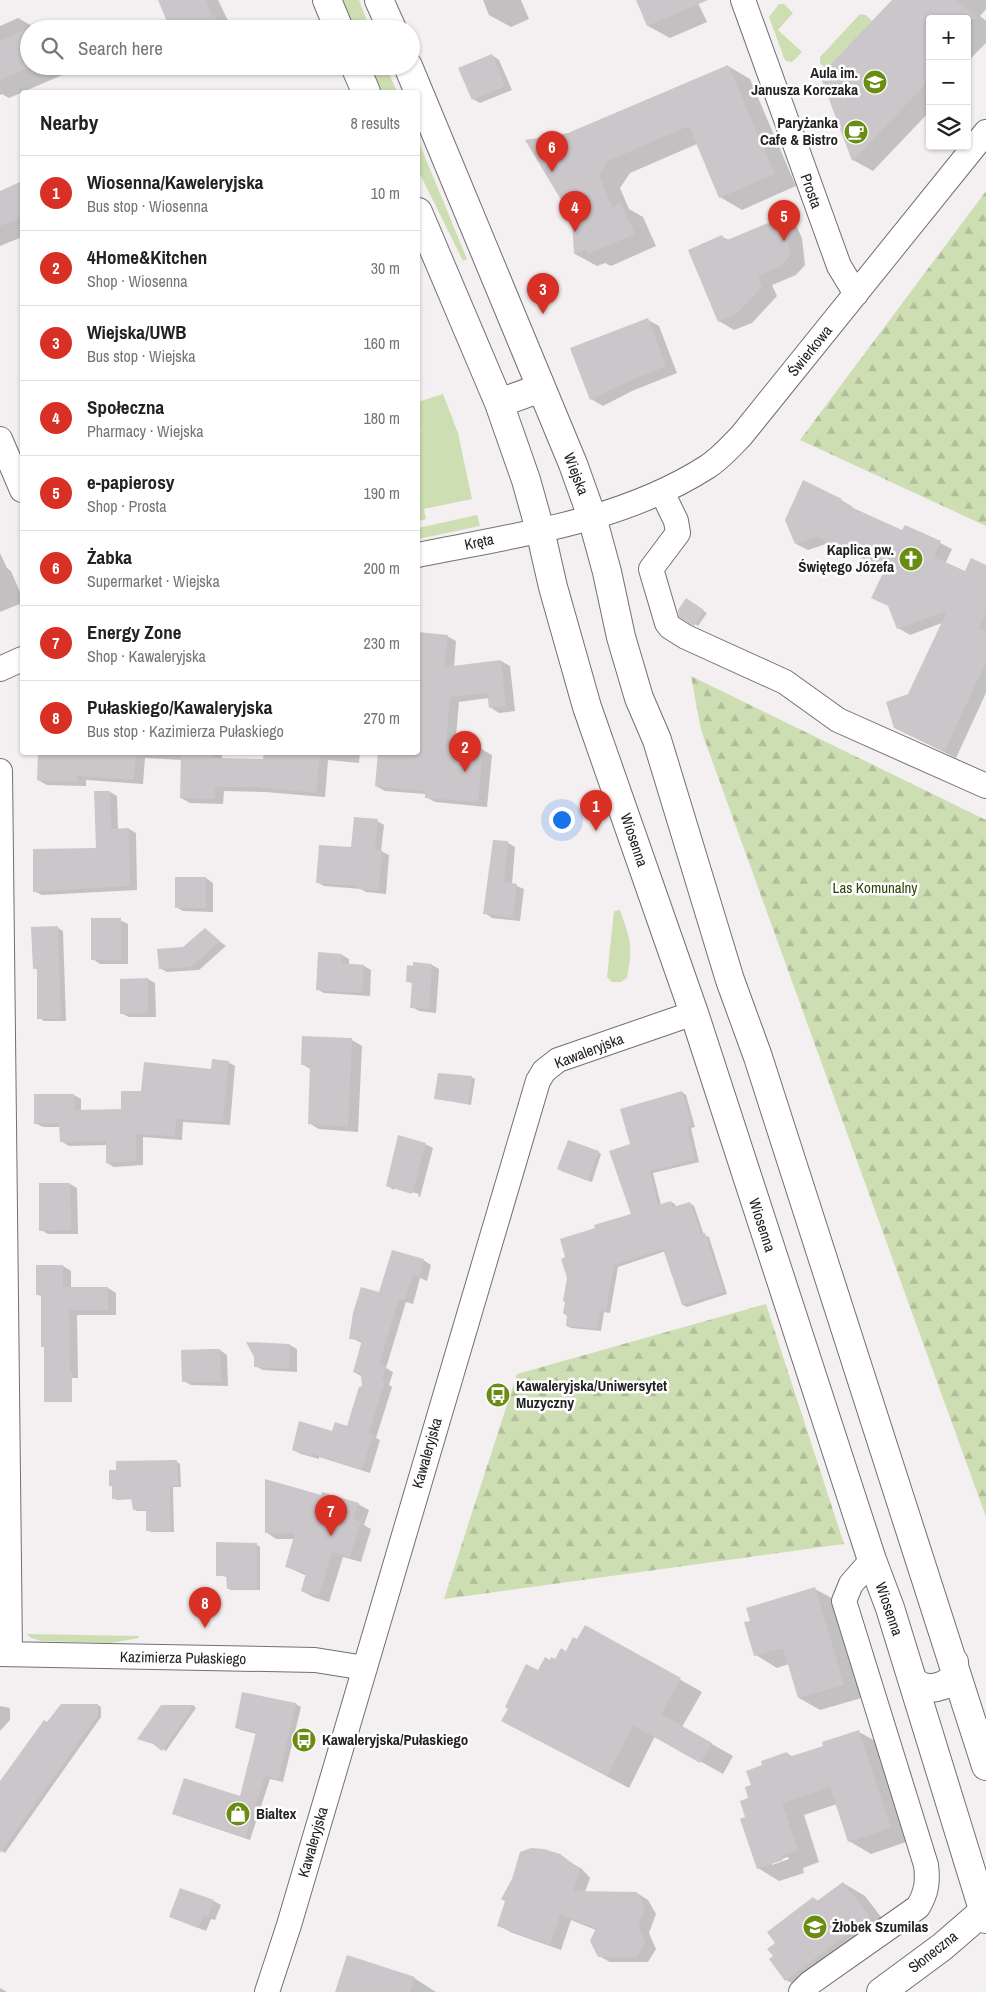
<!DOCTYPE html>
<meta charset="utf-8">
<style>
body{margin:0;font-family:"Archivo Narrow",sans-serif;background:#f2f2f2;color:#222}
.controls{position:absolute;right:15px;top:15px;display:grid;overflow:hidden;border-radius:5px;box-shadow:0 1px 4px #0004}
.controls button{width:45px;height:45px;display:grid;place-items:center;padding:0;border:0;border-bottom:1px solid #e0e0e0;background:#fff;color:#222;font:25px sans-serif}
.you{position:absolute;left:561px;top:819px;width:18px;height:18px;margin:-12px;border:4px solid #fff;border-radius:50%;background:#1a73e8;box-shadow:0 0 0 8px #1a73e833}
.badge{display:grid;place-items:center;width:32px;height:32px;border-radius:50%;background:#d93025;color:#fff;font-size:16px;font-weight:700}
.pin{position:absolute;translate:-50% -41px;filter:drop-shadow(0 1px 2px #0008)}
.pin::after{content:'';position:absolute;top:26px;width:18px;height:15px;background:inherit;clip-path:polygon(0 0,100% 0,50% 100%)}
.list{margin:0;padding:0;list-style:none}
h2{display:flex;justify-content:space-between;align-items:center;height:65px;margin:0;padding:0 20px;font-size:21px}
h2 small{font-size:16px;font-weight:400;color:#767676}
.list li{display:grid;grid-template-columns:32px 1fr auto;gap:15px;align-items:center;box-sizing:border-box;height:75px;padding:0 20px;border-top:1px solid #e0e0e0}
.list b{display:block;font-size:19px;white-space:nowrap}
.list p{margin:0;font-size:16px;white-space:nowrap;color:#767676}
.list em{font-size:16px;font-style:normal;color:#767676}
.icon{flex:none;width:28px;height:28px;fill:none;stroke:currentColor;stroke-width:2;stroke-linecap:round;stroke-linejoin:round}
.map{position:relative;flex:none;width:986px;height:1992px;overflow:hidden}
.search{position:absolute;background:#fff;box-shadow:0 1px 4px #0004;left:20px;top:20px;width:400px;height:55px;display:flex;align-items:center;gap:12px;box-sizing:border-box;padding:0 18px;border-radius:28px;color:#767676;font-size:19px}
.panel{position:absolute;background:#fff;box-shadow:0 1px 4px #0004;left:20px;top:90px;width:400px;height:665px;border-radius:5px}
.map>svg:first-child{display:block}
.grass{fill:#cddeb3}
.forest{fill:url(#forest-firs)}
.shadow{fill:#0003;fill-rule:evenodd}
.building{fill:#cbc6c9}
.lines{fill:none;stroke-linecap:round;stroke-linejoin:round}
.minor-casing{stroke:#736f71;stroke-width:26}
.tertiary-casing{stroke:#736f71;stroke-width:30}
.secondary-casing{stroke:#736f71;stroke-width:30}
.minor{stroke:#fff;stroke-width:24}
.tertiary{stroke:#fff;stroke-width:28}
.secondary{stroke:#fff;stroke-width:28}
.labels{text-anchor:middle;stroke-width:5;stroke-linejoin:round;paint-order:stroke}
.poi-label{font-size:15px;font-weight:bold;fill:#232122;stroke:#fefefe;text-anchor:start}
.street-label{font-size:15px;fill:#232122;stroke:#fefefe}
.park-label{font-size:15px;fill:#32430a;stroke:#fefefe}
</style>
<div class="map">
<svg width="986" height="1992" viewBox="0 0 986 1992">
<defs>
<pattern id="forest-firs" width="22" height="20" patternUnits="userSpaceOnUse" patternTransform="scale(1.25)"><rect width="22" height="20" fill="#cddeb3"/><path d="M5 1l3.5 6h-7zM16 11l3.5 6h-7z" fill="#b0be9a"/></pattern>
</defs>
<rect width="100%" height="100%" fill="#f4f0f2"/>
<path class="grass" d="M342,0H359L370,29H354Z
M779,4H784L793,13L778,30L802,52L792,62L786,61L784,58L769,17Z
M860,14L866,15L872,21L826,69L820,63V57Z
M370,66H386L397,92H381Z
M418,140L467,259L463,261L418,170Z
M443,394L458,433L472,499L424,509L426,519L418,521V433L421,431L418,421V402Z
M477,515L480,526L418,539V528Z
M620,910C631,941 633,945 627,978L621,982H612L607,977L614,911Z
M27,1634L139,1636V1638L110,1643L41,1641L31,1638Z"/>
<path class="forest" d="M986,191V526L800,440Z
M691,676L986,820V1517L701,730Z
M766,1304L844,1544L444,1599L517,1374Z"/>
<path class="shadow" d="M159,0H218L232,29H172Z
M483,0H521L529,19L511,27L489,15Z
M637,0H705L698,3L707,22L670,38L648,26Z
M894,0H986V9L980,16L986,21V43L967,62V19H930V111L873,171L853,160L822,75Z
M18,18L34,27L39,25L45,29H29V66H73L74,70L9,98L2,94L0,95V26Z
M492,55L499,60L512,90L480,103L473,99Z
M728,66L750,79L796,186L742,210L720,197L697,144L630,173L620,188L629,209L643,217L656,246L611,266L605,263L597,266L575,254L568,134Z
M22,182V237L0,246V192Z
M782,218L797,227L802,238L805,265L796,275L772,285L777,296L752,323L734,330L719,321L722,237L729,240Z
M648,320L659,326L677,373L632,391L603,406L591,399Z
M841,500L853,507L852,508L903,532L906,526L952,549L945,564L965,573L986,567V693L956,758L908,734L942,623L910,635L898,628L886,569L829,543L808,550L796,544Z
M0,553L7,568L11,571L22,597V603L0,612Z
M686,600L707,613L698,626L681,616Z
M418,633L447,636L456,641L454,667L501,661L510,666L515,711L499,713L490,707L489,698L459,702L455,748L483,750L492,755L487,807L435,802L426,797V794L385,791L376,786L418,752Z
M96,752H222V759L264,760L265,752H360L359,763L328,760L325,797L265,792L224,791L223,804L190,803L181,798L182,760L145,758L143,784L86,780V786L47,785L38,780Z
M110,792L117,796L118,830L129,829L136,833L137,890L42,895L34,891L97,849Z
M377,821L384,825L381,851L389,855L386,894L366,892L361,889L324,886L317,882L352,849Z
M507,842L515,847L512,884L524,889L520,921L492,918L485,913Z
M206,878L213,883V912L183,911L176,907Z
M120,920L128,924V964H100L93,959Z
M58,928L63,931L66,1021H44L39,1018L38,970L34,968L33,929Z
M205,930L226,946L199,970L167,972L160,968Z
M342,955L349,959V965L364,966L371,970L370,996L324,993L317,989Z
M432,965L439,969L436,1013L419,1011L412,1007L413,984L407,981Z
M148,979L155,983L156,1017H129L121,1013Z
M303,1037L352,1040L362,1046L358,1132L319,1129L309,1123L312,1070L302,1064Z
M228,1062L235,1066L230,1125L183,1122L182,1140L143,1137V1165L114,1167L107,1163V1145L69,1146L61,1141V1127H43L35,1123L74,1095L81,1099V1111L123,1110L142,1092L212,1071Z
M471,1077L475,1079L471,1105L436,1098Z
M682,1092L686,1095L695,1127L691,1128L699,1162L653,1173L661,1205L671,1202L675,1204L676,1208L690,1203L694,1206L704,1235L709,1237L727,1294L687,1307L683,1305L666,1251L618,1267L610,1313L604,1312L601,1331L571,1328L567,1326L597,1228L632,1214V1145Z
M425,1144L433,1148L420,1197H418L419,1194L394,1187V1190L387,1186Z
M598,1152L601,1154L592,1182L561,1171Z
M70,1184L77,1188L78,1234H48L41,1230Z
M423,1260L431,1265L427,1281L420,1278L413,1304L406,1302L386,1368L393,1372L389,1385L392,1387L376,1438L380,1440L370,1473L319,1457V1459L301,1454L293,1450L348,1428L363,1387L361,1376L354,1372L362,1343L351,1338L380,1294Z
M63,1266L71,1271V1288H108L116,1293V1315H77L78,1378H53L45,1348L42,1346V1297L37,1294Z
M290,1345L297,1349V1372L263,1370L255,1366Z
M220,1350L227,1355L228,1386L191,1385L184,1381Z
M177,1462L180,1464L181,1487H173L174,1532H151L147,1530V1511H137L134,1509L132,1499L117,1500L114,1498L113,1487L110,1485Z
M322,1496L358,1504L369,1510L364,1525L371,1529L361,1562L343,1557L329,1602L313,1597L302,1591L307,1576L287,1567L295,1539H276L266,1532Z
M257,1545L260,1547V1590H231L228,1588L227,1577L217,1575Z
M815,1589L837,1601L865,1697L820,1710L799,1698L789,1664L777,1668L756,1655Z
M585,1626L702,1692L682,1727L733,1756L723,1774L655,1736L629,1788L525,1733L538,1672L550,1661L556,1660L566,1652L577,1640Z
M296,1704L301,1707L283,1782L270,1779L250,1840L174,1814L241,1797L257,1734L241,1730L236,1727Z
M61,1705H98L101,1707V1717L5,1853L0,1850V1784Z
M0,1706L10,1708V1720L0,1731Z
M161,1706H194L196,1708L166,1751L157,1745Z
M859,1732L881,1744L912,1840L871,1854L849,1841L837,1804L804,1815L819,1862L803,1868L804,1873L779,1881L758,1868L747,1818L753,1786L787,1753L793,1757L825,1747ZM788,1857L789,1859L772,1865V1862Z
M559,1856L582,1869L590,1878L585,1892L637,1893L648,1900L656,1914L649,1933L656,1949L648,1962H610L599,1956L596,1930L571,1920L561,1950L510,1932L499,1925Z
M843,1883L865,1896L891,1930L808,1992L786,1980L774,1956L777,1943L814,1898L818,1901Z
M214,1901L221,1905L215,1920L211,1919L206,1931L171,1917Z
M414,1978L436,1992H337Z
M0,1988L7,1992H0Z"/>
<path class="building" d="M158,0H206L212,15L229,29H170Z
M636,0H708L647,26Z
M892,0H957L977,19H930V66L925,85L852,161L820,75Z
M29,28V68L0,80V41Z
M492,54L505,86L472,100L458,68Z
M728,65L775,174L719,198L689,126L608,161L599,175L612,207L621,203L635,234L588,254L586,249L574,254L572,218L525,140L568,133Z
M22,181V217L0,226V191Z
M782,217L787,229L790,256L780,267L758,276L762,287L736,314L718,322L688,250L722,235L725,241Z
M648,318L666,366L620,385L590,400L570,348Z
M803,480L842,499L840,502L902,530L905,525L941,541L934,557L965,571L971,558L986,565V612L979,628L986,631V662L944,752L894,728L886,702L908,694L947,611L897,629L888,606L871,598L885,569L817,537L795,544L785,520Z
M686,598L704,610L694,626L679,617L678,610Z
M418,632L448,635L444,667L501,660L506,706L489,708L487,693L450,697L446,746L483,749L478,802L425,798V791L375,786L378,752H418Z
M38,752H136L134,780L77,776V782L37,780Z
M181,752H213V758L263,759L264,752H320L316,793L255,787H215L214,799L180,798Z
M94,791H110L111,829L129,828L130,886L33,892V849L96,848Z
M354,817L378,819L375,849L382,850L379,891L358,889V886L316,883L319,845L351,847Z
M493,840L508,841L504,882L517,884L513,918L483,914Z
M175,877H206V908H175Z
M91,918H121V960H91Z
M58,926L61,1019H37V968L33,969L31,927Z
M205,928L220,941L191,967L159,969L157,949L183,947Z
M318,952L342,954L341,963L364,965L362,993L316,990Z
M413,962L432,964L429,1009L410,1008L412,982H406L407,965L413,966Z
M148,978V1013L120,1014V979Z
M302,1036L352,1038L348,1127L308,1124L310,1065H301Z
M212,1059L229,1061L223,1122L176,1119L175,1136L136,1134V1161L106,1163V1141L60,1142L59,1123L34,1124V1094H74L75,1110L121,1109V1091H141L144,1062L211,1069Z
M438,1073L472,1076L468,1104L434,1099Z
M682,1091L692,1125L687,1126L695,1160L650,1171L658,1205L671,1201L673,1207L690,1202L701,1234L705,1233L724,1292L682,1305L663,1249L614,1265L606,1312L600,1311L597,1329L566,1326L567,1316L563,1313L565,1302L563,1301L567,1278L561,1259L565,1257L560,1239L595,1228L594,1225L631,1214L609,1151L630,1144L620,1109Z
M398,1135L426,1143L412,1194L386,1186Z
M568,1140L599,1151L588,1181L557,1169Z
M39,1183H70L71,1230L39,1231Z
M392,1250L424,1259L419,1277L413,1275L405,1300L399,1299L379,1364L386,1366L382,1380L385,1381L369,1433L373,1435L362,1470L312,1454L311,1456L292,1450L299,1421L332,1431L335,1422L347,1426L359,1387L362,1386L361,1373L353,1372L362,1340L349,1339L353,1313L361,1287L379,1292Z
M36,1265H63V1287H108V1310H69L70,1371H72V1402H44V1347H41V1295H36Z
M246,1342L290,1344L289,1369L254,1367V1357Z
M209,1349H220L221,1382H182L181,1350Z
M177,1460L178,1486H170L171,1531H146V1510H133L131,1498L112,1499V1486H109V1470H116V1461Z
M265,1479L321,1495L322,1492L359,1503L353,1519L361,1522L350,1557L332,1552L319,1596L301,1591L306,1573L285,1567L295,1533H265Z
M216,1542L257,1543V1589H227L226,1576H216Z
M815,1587L844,1685L798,1698L783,1648L754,1656L744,1622L750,1621L746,1608Z
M585,1625L681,1678L661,1714L712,1743L700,1763L633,1725L607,1776L501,1721L508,1709L505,1707L526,1664L538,1670L545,1657L550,1660L551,1657L555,1659L561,1648L566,1651L573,1637L577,1639Z
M242,1692L296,1703L278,1780L265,1776L245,1838L172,1814L184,1778L240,1796L256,1732L235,1728Z
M61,1704H98V1715L0,1853V1781L44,1720L47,1722Z
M161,1705H194L162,1751L153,1744L137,1739Z
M859,1730L891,1828L848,1842L830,1787L782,1803L798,1850L781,1856L783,1860L757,1869L740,1819L745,1817L740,1801L748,1798L745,1787L751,1785L746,1771L762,1765L761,1761L787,1752L789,1757L823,1746L822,1742Z
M531,1848L544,1849L560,1854L576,1866L580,1871L573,1891L637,1892L645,1907L638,1926L645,1942L637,1957H598L590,1941L596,1928L560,1915L550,1945L497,1926L505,1901L501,1899L512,1879L520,1852Z
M843,1882L870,1917L785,1981L769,1959L773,1956L767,1949L775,1943L767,1932L813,1897L817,1901Z
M180,1888L214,1900L208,1917L203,1916L198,1928L169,1917Z
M347,1955L415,1977L410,1992H335Z"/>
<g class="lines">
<defs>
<path id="minor" d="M743,0L839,266L856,294
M0,439L22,490
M662,492L676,521L678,533L651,569L667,623L670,627L686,637L785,682L838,720L986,786
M418,555C516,535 621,522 707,467C720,459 731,446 741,436L986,132
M0,669L22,659
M0,771L10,1654
M0,1654L315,1660L365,1668
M267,1992L289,1925L538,1081L544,1071L558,1060L694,1013
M801,1992L810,1983L918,1907C927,1892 928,1881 926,1865L844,1601L851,1584L872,1560"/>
<path id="tertiary" d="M881,1992L942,1947L986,1909"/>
<path id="secondary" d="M327,0L339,29
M379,0L392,29
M355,66L366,92
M408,66L573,464L592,517L607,572L621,637L639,698L657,740L730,980L758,1057L986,1766
M418,212L499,403L526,480L540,530L553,587L587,707L694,1013L872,1560L890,1608L986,1919
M499,403L541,388
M913,1682C916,1683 920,1686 923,1687C934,1690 951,1685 954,1674C955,1670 954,1665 954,1662"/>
</defs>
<use href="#minor" class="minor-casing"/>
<use href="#tertiary" class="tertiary-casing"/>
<use href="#secondary" class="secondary-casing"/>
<use href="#minor" class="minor"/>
<use href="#tertiary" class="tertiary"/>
<use href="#secondary" class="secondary"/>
</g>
<defs>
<symbol id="university-disc" viewBox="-11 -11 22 22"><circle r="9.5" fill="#6a8c12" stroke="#fefefe"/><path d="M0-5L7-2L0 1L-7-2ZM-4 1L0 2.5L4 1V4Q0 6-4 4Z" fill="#fff"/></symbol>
<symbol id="cafe-disc" viewBox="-11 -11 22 22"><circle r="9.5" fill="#6a8c12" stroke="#fefefe"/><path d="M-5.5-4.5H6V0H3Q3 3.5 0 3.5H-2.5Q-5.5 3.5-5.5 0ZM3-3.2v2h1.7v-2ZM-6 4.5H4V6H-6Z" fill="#fff"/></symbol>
<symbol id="church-disc" viewBox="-11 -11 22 22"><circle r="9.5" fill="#6a8c12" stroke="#fefefe"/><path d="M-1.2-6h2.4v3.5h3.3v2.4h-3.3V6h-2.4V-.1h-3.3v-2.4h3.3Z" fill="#fff"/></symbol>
<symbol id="bus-disc" viewBox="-11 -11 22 22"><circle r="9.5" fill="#6a8c12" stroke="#fefefe"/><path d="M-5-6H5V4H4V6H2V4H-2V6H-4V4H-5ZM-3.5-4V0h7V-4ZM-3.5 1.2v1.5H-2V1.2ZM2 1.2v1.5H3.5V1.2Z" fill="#fff"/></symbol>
<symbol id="shop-disc" viewBox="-11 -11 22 22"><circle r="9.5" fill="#6a8c12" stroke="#fefefe"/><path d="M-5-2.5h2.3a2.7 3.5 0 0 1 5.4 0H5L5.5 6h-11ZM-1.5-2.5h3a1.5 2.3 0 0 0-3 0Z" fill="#fff"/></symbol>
<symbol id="school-disc" viewBox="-11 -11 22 22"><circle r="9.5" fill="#6a8c12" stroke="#fefefe"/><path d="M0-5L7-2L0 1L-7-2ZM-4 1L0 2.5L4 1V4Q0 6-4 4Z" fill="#fff"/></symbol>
</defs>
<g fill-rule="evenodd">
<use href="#university-disc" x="861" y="68" width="28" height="28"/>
<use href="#cafe-disc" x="842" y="118" width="28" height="28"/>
<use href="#church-disc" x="897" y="545" width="28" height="28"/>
<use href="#bus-disc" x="484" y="1381" width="28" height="28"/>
<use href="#bus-disc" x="290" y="1726" width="28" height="28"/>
<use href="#shop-disc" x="224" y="1800" width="28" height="28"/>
<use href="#school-disc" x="801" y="1913" width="28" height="28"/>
</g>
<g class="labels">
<g class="poi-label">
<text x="858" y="78" text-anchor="end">Aula im.<tspan x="858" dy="17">Janusza Korczaka</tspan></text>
<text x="838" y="128" text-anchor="end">Paryżanka<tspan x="838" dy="17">Cafe &amp; Bistro</tspan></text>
<text x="894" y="555" text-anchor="end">Kaplica pw.<tspan x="894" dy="17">Świętego Józefa</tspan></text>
<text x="516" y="1391">Kawaleryjska/Uniwersytet<tspan x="516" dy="17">Muzyczny</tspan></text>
<text x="322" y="1745">Kawaleryjska/Pułaskiego</text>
<text x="256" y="1819">Bialtex</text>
<text x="832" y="1932">Żłobek Szumilas</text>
</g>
<g class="street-label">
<text transform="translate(811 191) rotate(70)" y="5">Prosta</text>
<text transform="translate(810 351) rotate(-51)" y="5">Świerkowa</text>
<text transform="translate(576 474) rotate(69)" y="5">Wiejska</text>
<text transform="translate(479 542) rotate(-12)" y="5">Kręta</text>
<text transform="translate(634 840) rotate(71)" y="5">Wiosenna</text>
<text transform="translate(589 1051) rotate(-21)" y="5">Kawaleryjska</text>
<text transform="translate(762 1225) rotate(72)" y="5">Wiosenna</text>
<text transform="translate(427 1453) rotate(-74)" y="5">Kawaleryjska</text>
<text transform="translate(889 1609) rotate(71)" y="5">Wiosenna</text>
<text transform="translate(183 1658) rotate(1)" y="5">Kazimierza Pułaskiego</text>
<text transform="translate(313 1842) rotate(-74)" y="5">Kawaleryjska</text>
<text transform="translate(933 1952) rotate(-38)" y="5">Słoneczna</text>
</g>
<g class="park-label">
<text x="875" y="893">Las Komunalny</text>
</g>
</g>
</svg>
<div class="controls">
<button>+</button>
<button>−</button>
<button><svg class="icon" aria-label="layers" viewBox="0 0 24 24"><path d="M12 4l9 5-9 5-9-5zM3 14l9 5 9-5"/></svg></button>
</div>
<div class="you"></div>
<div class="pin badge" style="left:596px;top:831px">1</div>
<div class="pin badge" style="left:465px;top:772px">2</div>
<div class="pin badge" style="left:543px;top:314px">3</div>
<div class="pin badge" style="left:575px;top:232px">4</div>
<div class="pin badge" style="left:784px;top:241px">5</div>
<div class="pin badge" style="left:552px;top:172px">6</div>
<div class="pin badge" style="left:331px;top:1536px">7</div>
<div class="pin badge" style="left:205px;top:1628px">8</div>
<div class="search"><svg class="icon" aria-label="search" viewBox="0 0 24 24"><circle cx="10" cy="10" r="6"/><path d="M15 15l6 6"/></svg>Search here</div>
<section class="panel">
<h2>Nearby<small>8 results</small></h2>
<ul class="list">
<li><span class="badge">1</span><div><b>Wiosenna/Kaweleryjska</b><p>Bus stop · Wiosenna</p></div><em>10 m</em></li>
<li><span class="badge">2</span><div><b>4Home&amp;Kitchen</b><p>Shop · Wiosenna</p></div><em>30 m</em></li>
<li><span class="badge">3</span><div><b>Wiejska/UWB</b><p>Bus stop · Wiejska</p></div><em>160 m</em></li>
<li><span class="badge">4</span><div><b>Społeczna</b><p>Pharmacy · Wiejska</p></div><em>180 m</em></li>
<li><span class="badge">5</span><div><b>e-papierosy</b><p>Shop · Prosta</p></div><em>190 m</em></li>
<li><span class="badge">6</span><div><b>Żabka</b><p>Supermarket · Wiejska</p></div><em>200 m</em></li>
<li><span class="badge">7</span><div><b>Energy Zone</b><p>Shop · Kawaleryjska</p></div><em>230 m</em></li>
<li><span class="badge">8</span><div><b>Pułaskiego/Kawaleryjska</b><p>Bus stop · Kazimierza Pułaskiego</p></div><em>270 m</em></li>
</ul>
</section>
</div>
